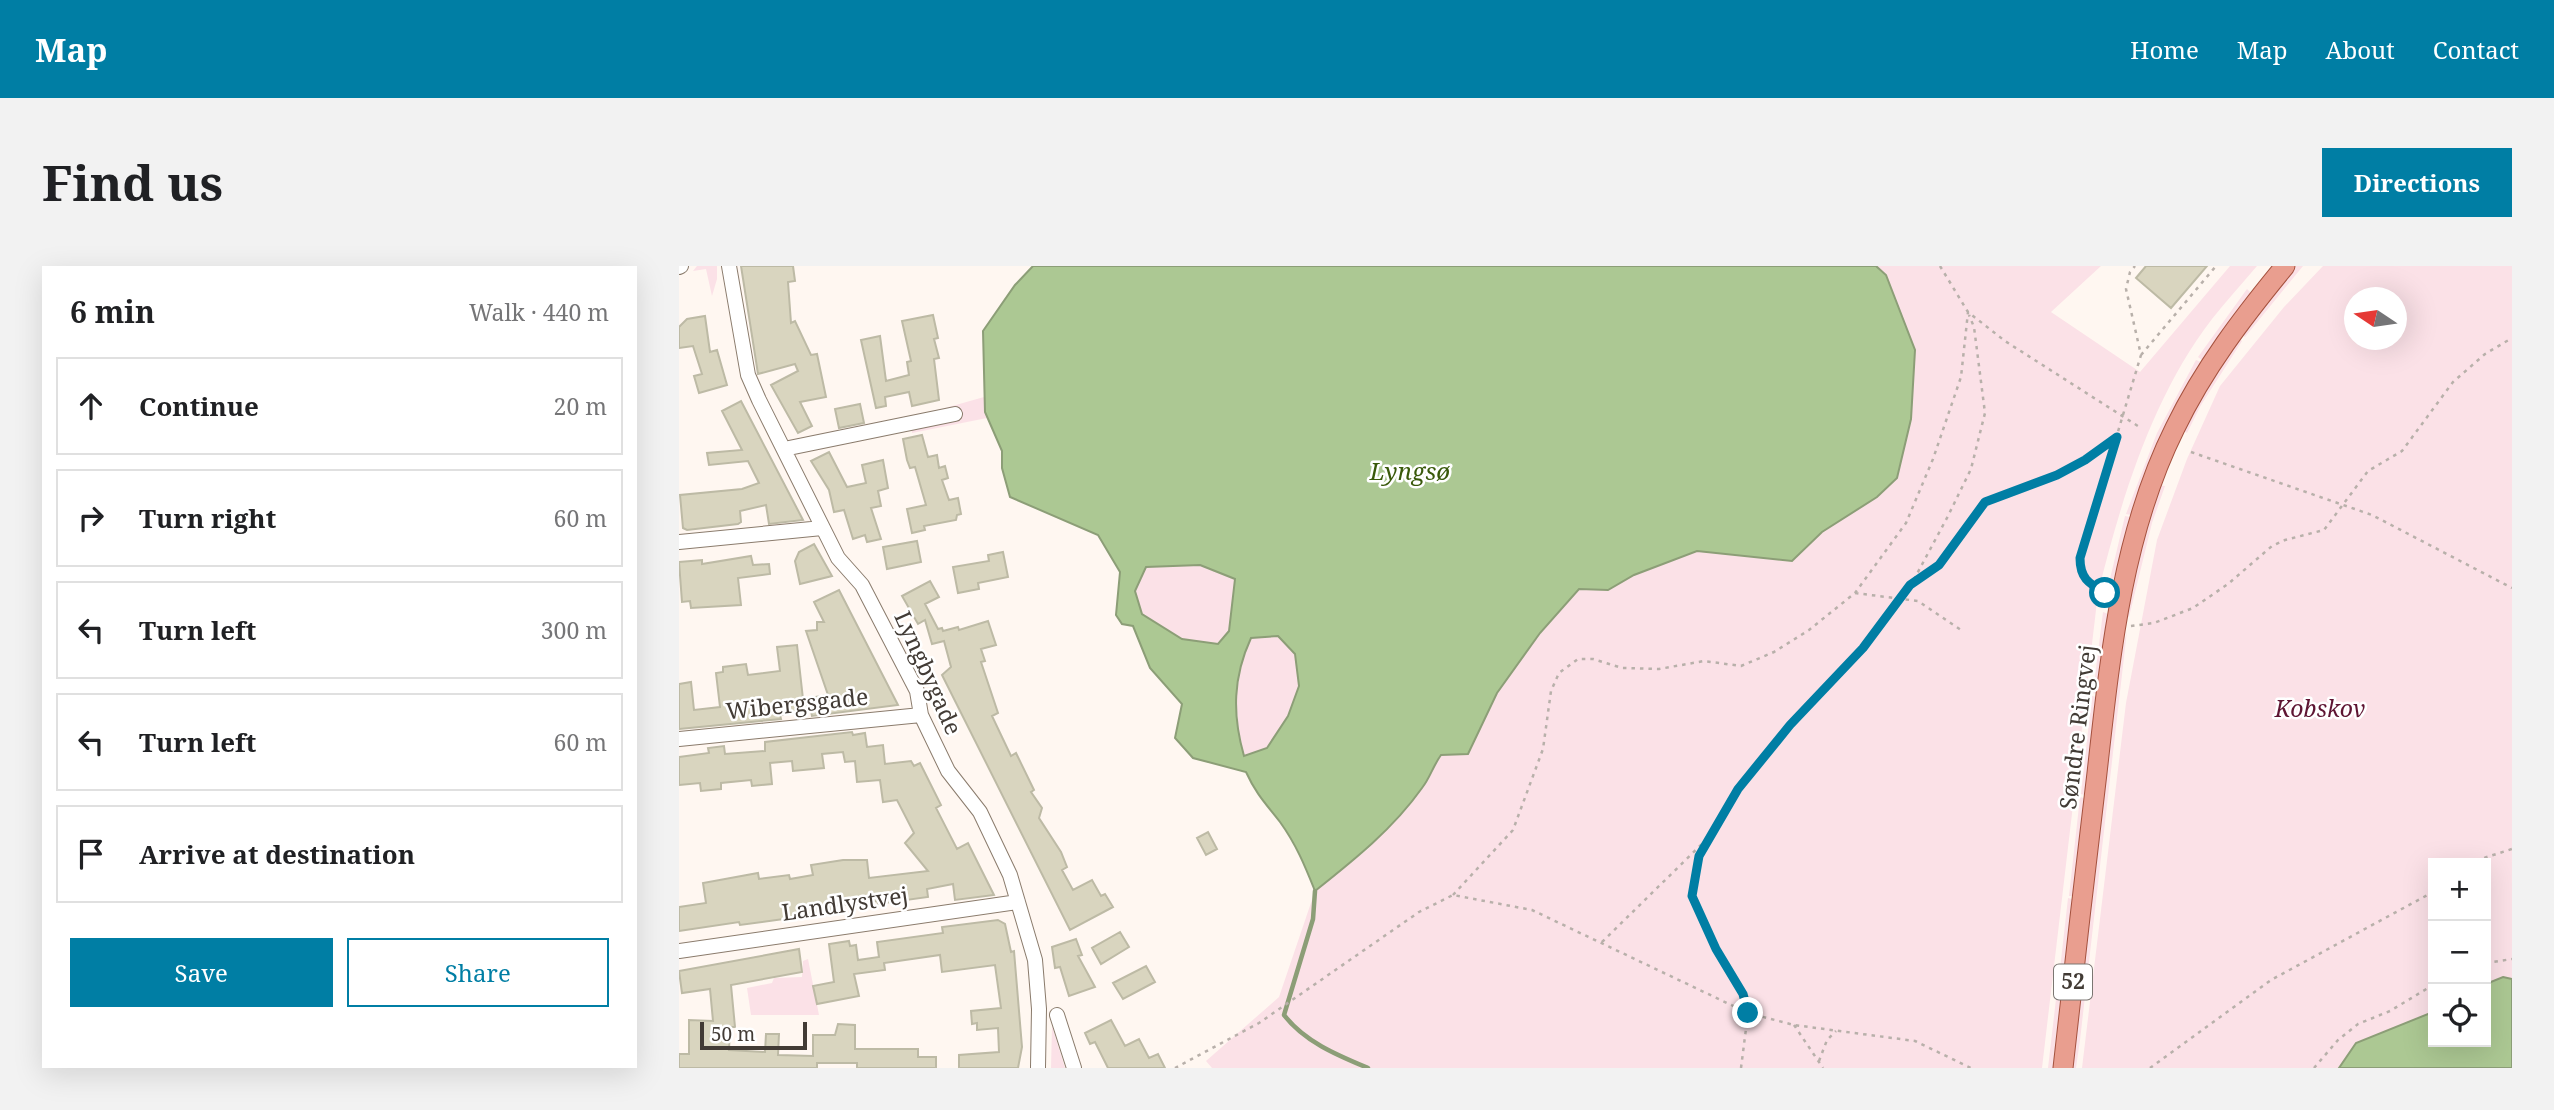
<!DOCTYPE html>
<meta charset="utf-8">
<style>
body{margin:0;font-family:"Noto Serif",serif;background:#f2f2f2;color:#202124}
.controls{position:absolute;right:21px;bottom:21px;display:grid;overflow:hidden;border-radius:0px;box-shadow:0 7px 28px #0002}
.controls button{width:63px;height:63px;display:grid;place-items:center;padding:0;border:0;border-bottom:2px solid #e0e0e0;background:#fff;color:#202124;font:35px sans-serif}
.compass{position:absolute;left:1665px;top:21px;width:63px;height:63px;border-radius:50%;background:#fff;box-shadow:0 7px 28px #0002;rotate:283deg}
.scale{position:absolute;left:21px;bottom:18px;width:107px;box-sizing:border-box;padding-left:7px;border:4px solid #423b35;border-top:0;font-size:19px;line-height:24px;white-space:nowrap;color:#423b35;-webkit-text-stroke:5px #fff;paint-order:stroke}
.stop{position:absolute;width:21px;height:21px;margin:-16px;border:5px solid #007ea4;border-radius:50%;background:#fff}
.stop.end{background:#007ea4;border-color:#fff;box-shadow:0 2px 7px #0008}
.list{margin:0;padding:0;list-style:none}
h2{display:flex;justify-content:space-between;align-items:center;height:91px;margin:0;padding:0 28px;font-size:30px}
h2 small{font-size:23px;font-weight:400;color:#757577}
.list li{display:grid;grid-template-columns:46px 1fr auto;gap:21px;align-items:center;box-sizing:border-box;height:98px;margin:0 14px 14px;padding:0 14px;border:2px solid #e0e0e0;border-radius:0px}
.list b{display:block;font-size:26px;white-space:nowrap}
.list em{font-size:23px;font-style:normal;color:#757577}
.actions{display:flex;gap:14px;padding:21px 28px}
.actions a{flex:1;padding:16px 0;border:2px solid #007ea4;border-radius:0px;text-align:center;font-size:24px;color:#007ea4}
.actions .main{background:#007ea4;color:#fff}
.icon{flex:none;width:38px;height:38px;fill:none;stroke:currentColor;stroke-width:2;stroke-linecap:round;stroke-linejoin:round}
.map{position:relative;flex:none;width:1833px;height:802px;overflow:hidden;border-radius:0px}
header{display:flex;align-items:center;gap:42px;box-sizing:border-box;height:98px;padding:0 35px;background:#007ea4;color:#fff}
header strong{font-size:33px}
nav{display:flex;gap:38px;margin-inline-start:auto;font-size:24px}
.intro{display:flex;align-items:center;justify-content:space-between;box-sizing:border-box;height:168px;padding:0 42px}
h1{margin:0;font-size:49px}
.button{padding:18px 32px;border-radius:0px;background:#007ea4;color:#fff;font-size:24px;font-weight:700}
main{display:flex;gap:42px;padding:0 42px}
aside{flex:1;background:#fff;border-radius:0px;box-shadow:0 7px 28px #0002}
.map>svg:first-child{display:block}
.green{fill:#fbe1e7;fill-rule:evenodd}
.water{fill:#acc893;stroke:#8c9e77;stroke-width:2;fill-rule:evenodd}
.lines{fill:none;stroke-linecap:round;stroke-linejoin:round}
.stream{stroke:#8c9e77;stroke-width:4.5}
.building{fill:#d9d5bf;stroke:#bdbaa5;stroke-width:2}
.minor-casing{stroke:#8a7b6c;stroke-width:16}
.major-casing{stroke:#a5523f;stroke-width:21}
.path{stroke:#b8b0aa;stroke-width:2.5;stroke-dasharray:3.5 5;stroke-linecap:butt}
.minor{stroke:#fff;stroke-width:14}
.major{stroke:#e99e8f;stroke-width:19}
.route{stroke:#007ea4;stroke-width:9}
.labels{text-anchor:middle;stroke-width:5;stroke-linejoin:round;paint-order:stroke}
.shield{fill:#fff;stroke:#7b7672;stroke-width:2}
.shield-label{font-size:21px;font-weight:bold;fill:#423b35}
.street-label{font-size:23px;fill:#423b35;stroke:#fff}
.park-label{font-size:23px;font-style:italic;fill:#5e1432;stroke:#fff}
.water-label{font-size:24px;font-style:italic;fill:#39590a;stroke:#fff}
</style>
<header>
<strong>Map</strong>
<nav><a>Home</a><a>Map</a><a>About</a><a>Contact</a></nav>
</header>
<div class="intro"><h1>Find us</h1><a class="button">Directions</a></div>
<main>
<aside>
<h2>6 min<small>Walk · 440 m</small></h2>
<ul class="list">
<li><svg class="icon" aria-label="ahead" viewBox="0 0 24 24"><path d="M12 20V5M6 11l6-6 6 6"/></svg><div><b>Continue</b></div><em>20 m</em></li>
<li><svg class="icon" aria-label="right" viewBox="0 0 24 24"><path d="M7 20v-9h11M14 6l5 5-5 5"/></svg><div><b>Turn right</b></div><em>60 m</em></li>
<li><svg class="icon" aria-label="left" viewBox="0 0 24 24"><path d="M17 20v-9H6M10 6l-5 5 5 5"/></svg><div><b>Turn left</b></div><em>300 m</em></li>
<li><svg class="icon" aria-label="left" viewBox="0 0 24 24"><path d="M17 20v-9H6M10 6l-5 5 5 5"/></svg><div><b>Turn left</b></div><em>60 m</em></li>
<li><svg class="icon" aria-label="arrive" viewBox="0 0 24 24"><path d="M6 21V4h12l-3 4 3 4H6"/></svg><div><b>Arrive at destination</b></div></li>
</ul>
<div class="actions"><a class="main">Save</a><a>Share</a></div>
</aside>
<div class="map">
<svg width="1833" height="802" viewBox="0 0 1833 802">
<rect width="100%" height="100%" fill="#fff7f1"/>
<path class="green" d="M18,0H38V13L33,30L27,3L14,5Z
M1197,0H1422L1372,46L1461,106L1551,0H1578C1563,18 1547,35 1533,53C1473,131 1442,234 1419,327L1363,802H533L527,795L600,731L636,625L689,583L745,520L751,504L763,489L789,488L818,427L861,367L900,323L930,324L955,309L1018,285L1113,295L1143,266L1198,231L1207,9Z
M1617,0H1624L1566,71L1561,68Z
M1644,0H1833V713L1824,711L1807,718V597H1754V746L1677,777L1660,802H1403L1447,437L1478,274L1508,193L1541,120L1605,41ZM1675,32H1717V74H1675Z
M1568,23L1572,27L1523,94L1519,91Z
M1559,72L1563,75L1522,139L1508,167L1505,165L1536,107Z
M1517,94L1522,96L1483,168L1452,249L1447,248L1478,167Z
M305,131L308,152L233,167L231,152Z
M1480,219L1486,220L1473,257L1450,351L1448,350L1455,304Z
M1446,250L1451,251L1435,312L1430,317Z
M521,299L556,313L550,365L539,378L503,373L463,348L456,325L467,301Z
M1424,346L1429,348L1418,428L1414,427Z
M1448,365L1401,774L1397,802H1392L1441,393Z
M599,370L616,388L620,420L609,450L588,482L565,490C555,447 554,413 572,372Z
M1413,430L1418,431L1406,529L1402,528Z
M1401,531L1405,532L1394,630H1390Z
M1389,632L1393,633L1382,731L1378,730Z
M129,693L140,749H72L68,722L93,717L95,712L123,711L124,695Z
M1377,733L1381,734L1374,802H1369Z
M373,760L386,802H372Z"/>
<path class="water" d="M354,0H1197L1207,9L1236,84L1232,153L1218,212L1198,231L1143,266L1113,295L1018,285L955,309L929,324L900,323L861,367L818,427L789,488L762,489C754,500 751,512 743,522C714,563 675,594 636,625C626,600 617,578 601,556C587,538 577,528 567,506L514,492L496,472L503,438L471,402L454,360L443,358L437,349L441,306L419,269L331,231L323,202V185L306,146L304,65L336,19ZM521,299L556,313L550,365L539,378L503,373L463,348L456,325L467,301ZM599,370L616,388L620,420L609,450L588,482L565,490C553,448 554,411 572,372Z
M1824,711L1833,713V802H1660L1677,777L1754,746V776H1807V718Z"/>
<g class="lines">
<path class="stream" d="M636,625L634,653L605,749C626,776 658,789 689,802"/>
</g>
<path class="building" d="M62,0H114L116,15L109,16L112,57L116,55L132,89L138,88L147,131L121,136L133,160L119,167L92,119L119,105L116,98L79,108Z
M1467,0H1528L1492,42L1457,12Z
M254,49L259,72L255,73L260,92L255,93L260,134L233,140L230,126L206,131L207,140L197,142L182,74L201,70L207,115L230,109L228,96L232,95L223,55Z
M26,50L31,86L38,84L48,119L20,127L15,110L23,108L14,80L0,82V61L8,53Z
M62,135L124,254L90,258L87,239L61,245L62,256L59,258L8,264L4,262L1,229L63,223L80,217L69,195L30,199L28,187L63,184L43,145Z
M181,138L185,157L160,162L156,143Z
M243,169L249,191L258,189L260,202L266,200L269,212L263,214L270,234L279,232L282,248L278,249L277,254L245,260L246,264L233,267L228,243L247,239L236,201L231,202L228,194L224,173Z
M150,186L168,221L187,217L183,199L204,194L209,222L199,225L202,240L192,242L202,273L188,276L186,269L174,273L165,244L155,246L150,224L132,195Z
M238,275L242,296L208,303L204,281Z
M135,278L153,310L121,318L116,295L120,286Z
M324,286L329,311L299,317L300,323L279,327L274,301L310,295L309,289Z
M72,290L74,299L90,298L91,308L59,312L62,339L12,342L11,335L3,336L0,296L23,294V298Z
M251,315L260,331L246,338L259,363L263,362L264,365L279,361L280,364L309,355L317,379L302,383L306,395L302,396L319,447L313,450L332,490L337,487L355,524L352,526L363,542L360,552L382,586L388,601L383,604L394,624L413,614L422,630L426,628L434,641L391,664L263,409L272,401L265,375L253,378L246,354L239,358L223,330Z
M160,324L219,439L133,450L132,445L101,449L102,453L0,463V418L12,416L15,444L41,441L37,407L44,406V401L67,398L69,409L101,405L98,381L118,379L124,433L149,429L127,365L138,364V356H145L135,336Z
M173,466L174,469L186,467L188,481L204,479L206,498L232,495L235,500L241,497L262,539L257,542L278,583L289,577L315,629L276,634L274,618L248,623L249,631L199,638L198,635L156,640L157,644L112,652L61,659L60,656L0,665V641L27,637L24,617L79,607L80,613L110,609L111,613L134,609L132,599L164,594H188L190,612L249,605L226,577L235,567L218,534L204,536L201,514L178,516L176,495L166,496L164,486L143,488L145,502L114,505L113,495L91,497L93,518L73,520L72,514L42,517V523L22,525L21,517L0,519V491L30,487L29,482L45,480L46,488L86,485V476Z
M529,566L538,583L527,589L518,572Z
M319,654L326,658L332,686L335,685L343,781L339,802H280V789L320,786L319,762L298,764V757L293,758L292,745L322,742L316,699L263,706L261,689L205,697L206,704L175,708L180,730L138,738L134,720L155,716L150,678L170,675L171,680L177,679L179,694L200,691L198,676L264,667L263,661Z
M441,666L450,681L422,698L413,682Z
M397,673L403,689L399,690L416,721L390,730L381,701L376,702L373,681Z
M120,683L123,706L52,719L56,761H51L50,784L86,786L87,768H100L99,789L134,790V769H156L159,758L176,759V783H239V791H257V802H178V797H138V802H0V788H10V754L34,755L31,723L3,727L0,705Z
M467,700L476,716L444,733L434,717Z
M432,754L446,780L460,773L470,792L479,788L486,802H429L416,776L411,778L406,767Z"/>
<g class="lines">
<defs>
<path id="minor" d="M50,0L69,109L80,134L159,292L183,319L238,425L242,449L269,505L301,546L331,609L356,694L360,743L359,802
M0,1L2,0
M105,183L276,148
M0,276L143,262
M0,473L242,449
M0,685L339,636
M378,749L395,802"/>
<path id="major" d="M1384,802C1395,704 1406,605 1418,507C1431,391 1443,268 1496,162C1525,102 1564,51 1606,0"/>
</defs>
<use href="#minor" class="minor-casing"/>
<use href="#major" class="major-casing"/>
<path class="path" d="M1261,0L1289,46L1326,75L1462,162
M1462,89L1537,0
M1512,186L1693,249L1833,322
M1234,317L1260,298L1306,237L1378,209L1406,194L1436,172
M1176,327L1239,335L1282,364
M1426,327C1409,317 1401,312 1401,292L1462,89L1447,23L1451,6L1456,0
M1452,360L1475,357L1514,342L1549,318L1593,280L1606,274L1645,264L1689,205L1723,185L1774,116L1806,88L1833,72
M1789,597L1833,583
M774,629L834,564L864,483L872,425L880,407L899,393H914L943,402L980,403L1025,395L1062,400L1095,386L1130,364L1176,327L1227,257L1254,193L1282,111L1289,46
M923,676L1028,573
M1807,697L1833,693
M1115,759L1144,802
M1140,795L1148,774L1157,765
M496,802L580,757L740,646L774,629L853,644L1069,747L1115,759L1236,775L1292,802
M1062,802L1069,747L1064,728L1037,683L1013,630L1014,606L1031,571L1076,500L1184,381L1225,332L1269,250L1292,203L1306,147L1295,61L1290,49
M1471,802L1592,714L1754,626
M1635,802L1659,774L1679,758L1711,745L1754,719"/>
<use href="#minor" class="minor"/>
<use href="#major" class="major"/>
</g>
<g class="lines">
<path class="route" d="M1069,747L1064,728L1037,683L1013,630L1020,590L1059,523L1111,459L1184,382L1231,319L1260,299L1306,236L1378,209L1406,194L1438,171L1401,292C1401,312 1409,317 1426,327"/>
</g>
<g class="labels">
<rect class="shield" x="1375" y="698.5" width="38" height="35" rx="5"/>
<g class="shield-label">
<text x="1394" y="723">52</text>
</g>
<g class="street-label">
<text transform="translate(249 407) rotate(66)" y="8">Lyngbygade</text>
<text transform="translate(118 438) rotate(-6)" y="8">Wibergsgade</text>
<text transform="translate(1399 461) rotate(-83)" y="8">Søndre Ringvej</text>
<text transform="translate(166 638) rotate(-8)" y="8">Landlystvej</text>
</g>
<g class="park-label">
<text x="1641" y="451">Kobskov</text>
</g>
<g class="water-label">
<text x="731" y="214">Lyngsø</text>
</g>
</g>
</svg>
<div class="controls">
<button>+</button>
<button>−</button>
<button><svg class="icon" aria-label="locate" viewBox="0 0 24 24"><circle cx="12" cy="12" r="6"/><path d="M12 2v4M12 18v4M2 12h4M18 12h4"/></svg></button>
</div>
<svg class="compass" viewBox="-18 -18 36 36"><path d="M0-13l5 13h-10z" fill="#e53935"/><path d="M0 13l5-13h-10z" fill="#757577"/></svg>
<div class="scale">50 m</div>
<div class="stop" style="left:1426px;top:327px"></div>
<div class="stop end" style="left:1069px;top:747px"></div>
</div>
</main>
